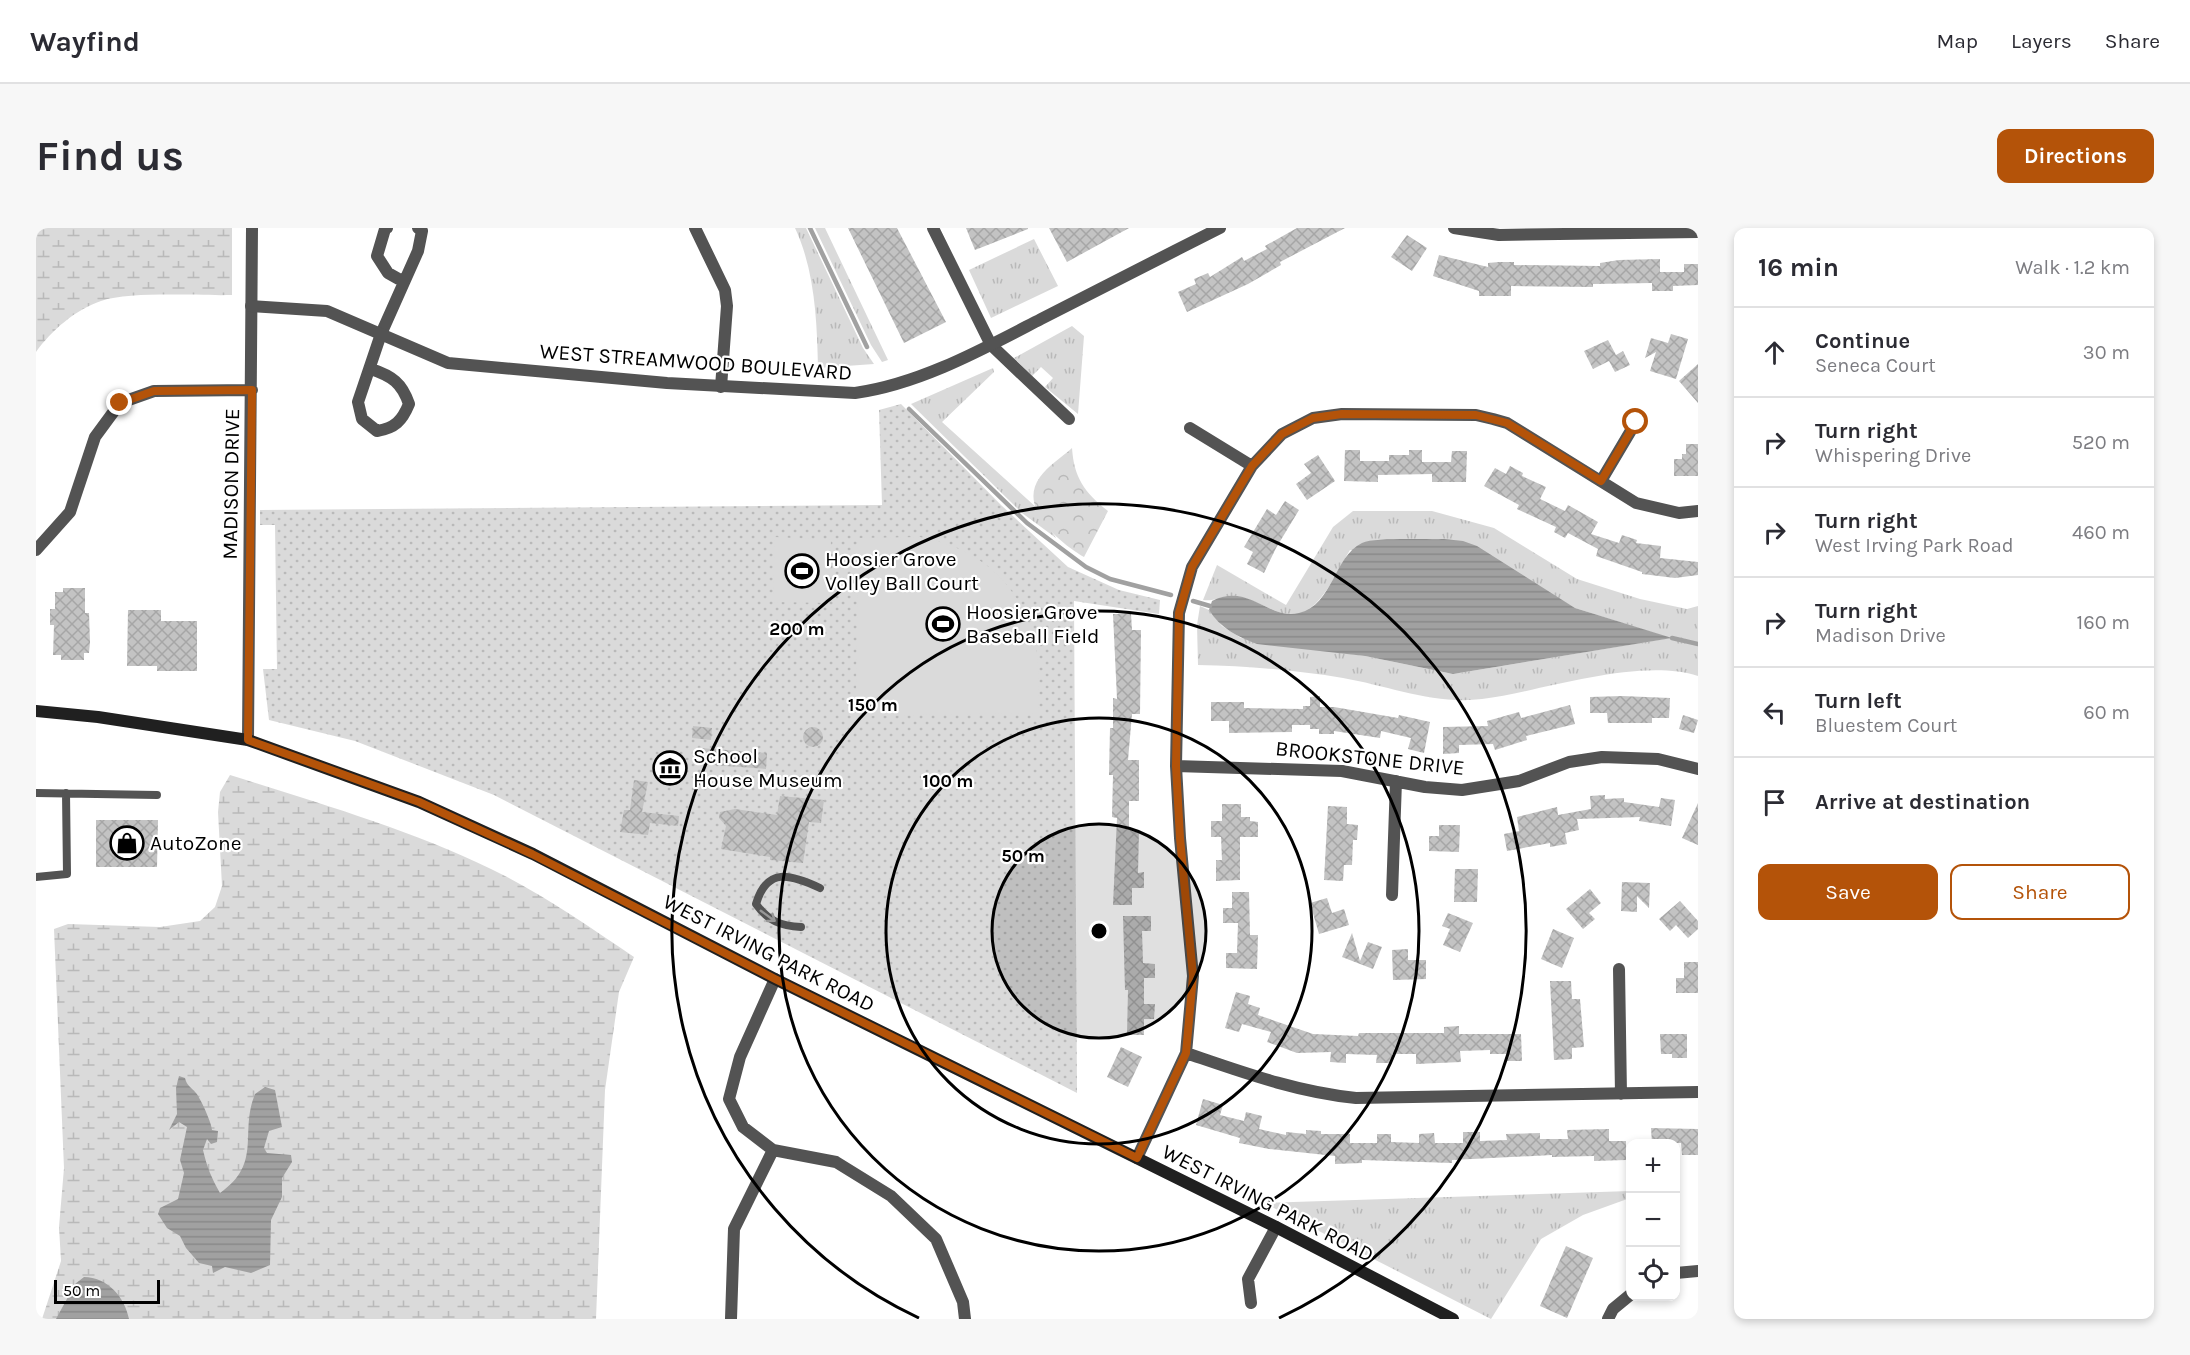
<!DOCTYPE html>
<meta charset="utf-8">
<style>
body{margin:0;font-family:Karla,sans-serif;background:#f7f7f7;color:#2b2b33}
.controls{position:absolute;right:18px;bottom:18px;display:grid;overflow:hidden;border-radius:12px;box-shadow:0 3px 9px #0003}
.controls button{width:54px;height:54px;display:grid;place-items:center;padding:0;border:0;border-bottom:2px solid #e1e1e2;background:#fff;color:#2b2b33;font:30px sans-serif}
.scale{position:absolute;left:18px;bottom:15px;width:106px;box-sizing:border-box;padding-left:6px;border:3px solid #000;border-top:0;font-size:16px;line-height:21px;white-space:nowrap;color:#000;-webkit-text-stroke:4px #fff;paint-order:stroke}
.stop{position:absolute;width:18px;height:18px;margin:-14px;border:4px solid #b45309;border-radius:50%;background:#fff}
.stop.end{background:#b45309;border-color:#fff;box-shadow:0 2px 6px #0008}
.list{margin:0;padding:0;list-style:none}
h2{display:flex;justify-content:space-between;align-items:center;height:78px;margin:0;padding:0 24px;font-size:26px}
h2 small{font-size:20px;font-weight:400;color:#7c7c81}
.list li{display:grid;grid-template-columns:39px 1fr auto;gap:18px;align-items:center;box-sizing:border-box;height:90px;padding:0 24px;border-top:2px solid #e1e1e2}
.list b{display:block;font-size:22px;white-space:nowrap}
.list p{margin:0;font-size:20px;white-space:nowrap;color:#7c7c81}
.list em{font-size:20px;font-style:normal;color:#7c7c81}
.actions{display:flex;gap:12px;padding:18px 24px}
.actions a{flex:1;padding:14px 0;border:2px solid #b45309;border-radius:12px;text-align:center;font-size:21px;color:#b45309}
.actions .main{background:#b45309;color:#fff}
.icon{flex:none;width:33px;height:33px;fill:none;stroke:currentColor;stroke-width:2;stroke-linecap:round;stroke-linejoin:round}
.map{position:relative;flex:none;width:1662px;height:1091px;overflow:hidden;border-radius:12px}
header{display:flex;align-items:center;gap:36px;box-sizing:border-box;height:84px;padding:0 30px;background:#fff;border-bottom:2px solid #e1e1e2}
header strong{font-size:28px}
nav{display:flex;gap:33px;margin-inline-start:auto;font-size:21px}
.intro{display:flex;align-items:center;justify-content:space-between;box-sizing:border-box;height:144px;padding:0 36px}
h1{margin:0;font-size:42px}
.button{padding:15px 27px;border-radius:12px;background:#b45309;color:#fff;font-size:21px;font-weight:700}
main{display:flex;gap:36px;padding:0 36px}
aside{flex:1;background:#fff;border-radius:12px;box-shadow:0 3px 9px #0003}
.map>svg:first-child{display:block}
.grass{fill:url(#grass-tufts)}
.forest{fill:url(#forest-crowns)}
.wetland{fill:url(#wetland-marsh)}
.park{fill:url(#park-dots)}
.pitch{fill:#dadada}
.water{fill:url(#water-rules)}
.lines{fill:none;stroke-linecap:round;stroke-linejoin:round}
.stream{stroke:#a1a1a1;stroke-width:4.5}
.building{fill:url(#building-cross-hatch)}
.service{stroke:#535353;stroke-width:8}
.minor{stroke:#535353;stroke-width:12}
.tertiary{stroke:#535353;stroke-width:12}
.secondary{stroke:#202020;stroke-width:12}
.oneway{stroke:#989898}
.route{stroke:#b45309;stroke-width:8}
.ring{fill:none;stroke:#000;stroke-width:3}
.labels{text-anchor:middle;stroke-width:4.5;stroke-linejoin:round;paint-order:stroke}
.street-label{font-size:21px;fill:#000;stroke:#fff}
.poi-label{font-size:21px;fill:#000;stroke:#fff;text-anchor:start}
.centre{fill:#000;stroke:#fff;stroke-width:3}
.ring-label{font-size:18px;text-anchor:middle;font-weight:bold;fill:#000;stroke:#fff;stroke-width:4.5;stroke-linejoin:round;paint-order:stroke}
</style>
<header>
<strong>Wayfind</strong>
<nav><a>Map</a><a>Layers</a><a>Share</a></nav>
</header>
<div class="intro"><h1>Find us</h1><a class="button">Directions</a></div>
<main>
<div class="map">
<svg width="1662" height="1091" viewBox="0 0 1662 1091">
<defs>
<pattern id="grass-tufts" width="24" height="20" patternUnits="userSpaceOnUse" patternTransform="scale(1.5)"><rect width="24" height="20" fill="#dadada"/><path d="M3 7l-1-3M5 7V3M7 7l1-3M15 17l-1-3M17 17v-4M19 17l1-3" fill="none" stroke="#b9b9b9"/></pattern>
<pattern id="forest-crowns" width="20" height="18" patternUnits="userSpaceOnUse" patternTransform="scale(1.5)"><rect width="20" height="18" fill="#dadada"/><path d="M2 6a3 3 0 1 1 6 0M12 15a3 3 0 1 1 6 0" fill="none" stroke="#b9b9b9"/></pattern>
<pattern id="wetland-marsh" width="20" height="14" patternUnits="userSpaceOnUse" patternTransform="scale(1.5)"><rect width="20" height="14" fill="#dadada"/><path d="M1 5h8M5 5V1M11 12h8M15 12V8" fill="none" stroke="#b9b9b9"/></pattern>
<pattern id="park-dots" width="8" height="8" patternUnits="userSpaceOnUse" patternTransform="scale(1.5)"><rect width="8" height="8" fill="#dadada"/><path d="M2 2h.1M6 6h.1" fill="none" stroke="#b9b9b9" stroke-width="1.8" stroke-linecap="round"/></pattern>
<pattern id="water-rules" width="6" height="5" patternUnits="userSpaceOnUse" patternTransform="scale(1.5)"><rect width="6" height="5" fill="#a1a1a1"/><path d="M0 2.5h6" fill="none" stroke="#898989"/></pattern>
<pattern id="building-cross-hatch" width="8" height="8" patternUnits="userSpaceOnUse" patternTransform="scale(1.5)"><rect width="8" height="8" fill="#c3c3c3"/><path d="M0 0l8 8M0 8l8-8" fill="none" stroke="#a6a6a6"/></pattern>
</defs>
<rect width="100%" height="100%" fill="#fff"/>
<path class="grass" d="M759,0H770L827,120L838,136L782,140C781,93 779,43 759,0Z
M779,0H789L852,132L846,134L835,117Z
M998,11L1022,58L955,90L933,42Z
M1036,98L1048,108L1042,186L1009,159L1017,150L1005,139L996,148L978,130Z
M957,140L958,144L906,194L1001,280L1020,310L986,285L875,176Z
M1317,283H1396L1458,300L1541,351L1604,371L1651,381L1662,378V448C1602,429 1508,463 1446,471C1399,477 1353,458 1307,450C1259,442 1211,438 1162,437L1161,397L1164,378L1173,382L1186,398L1205,410L1329,428L1417,446L1634,410L1539,380L1506,361L1314,322C1299,345 1281,397 1245,385C1228,379 1216,370 1198,368C1186,367 1178,374 1167,372L1181,337L1250,377L1297,299Z
M1594,963V970L1547,987L1505,1011L1455,1091L1228,975Z"/>
<path class="forest" d="M1036,220C1038,250 1049,265 1072,283L1048,329C1024,315 981,280 1004,249C1012,238 1026,229 1036,220Z"/>
<path class="wetland" d="M0,0H196V67C162,68 95,63 65,73C40,81 15,103 0,124Z
M194,547C282,575 372,601 455,641C505,665 552,698 598,729L583,764L569,862L560,1091H6L25,1033L23,999L28,940L18,701L32,696L124,699L164,693L179,679L186,658L182,584L184,564Z"/>
<path class="park" d="M865,176L965,277L1032,339L1083,362L1124,372L1123,386L1038,373L1041,865L458,567L319,513L233,492L227,441H241L239,297H224V282L846,277L843,182Z"/>
<path class="pitch" d="M739,309L795,312L793,375L737,374Z
M884,309C942,320 982,353 998,411C1004,434 1002,461 1002,485L829,488L820,478L822,310Z"/>
<path class="water" d="M1408,311L1427,313L1441,318L1539,380L1636,410L1417,446L1329,428L1221,416C1202,409 1184,400 1173,382L1176,373C1212,354 1234,393 1263,385C1298,376 1297,329 1326,315C1340,309 1390,312 1408,311Z
M143,848L149,850C151,858 155,859 160,865C165,871 176,896 176,902L182,903L181,914L175,916L171,911L167,922C171,939 175,949 184,965C227,935 203,905 219,866L229,859L239,862L246,899L233,903L228,920L231,925L255,927L256,934L246,950V969L235,992L234,1037L215,1045L189,1039L177,1045L176,1038L163,1035L150,1020L144,1008L131,1000L122,986L124,980L142,971L148,945L144,932L151,899L143,894L133,902L141,886L140,860Z
M48,1049C71,1049 89,1069 93,1091H20L39,1056Z"/>
<g class="lines">
<path class="stream" d="M774,0L831,119
M873,181L991,295L1050,339L1074,351L1135,367
M1157,373L1174,378
M1636,410L1662,416"/>
</g>
<path class="building" d="M812,0H861L910,94L868,115Z
M930,0H992V1L939,22Z
M1013,0H1093L1031,34Z
M1261,0H1309L1244,34L1245,37L1212,56L1151,84L1142,64L1160,56L1158,51L1172,45L1174,49L1206,29L1208,33L1231,21L1229,18Z
M1371,7L1391,20L1376,43L1355,29Z
M1403,27L1452,39V35L1463,34H1478V37L1564,38V35L1583,32L1624,31V44H1648V36H1662V57L1637,58V63H1616V55L1557,56V59L1475,58V68H1443V63L1397,48Z
M1635,106L1652,111L1640,151L1614,143L1620,124L1609,130L1615,110L1632,115Z
M1572,112L1580,127L1587,123L1594,137L1579,144L1573,133L1557,141L1548,123Z
M1662,136V175L1643,153Z
M1650,216H1662V248H1638V231H1646V226H1650Z
M1309,222H1324V233H1353V227H1373V222H1386V234H1415L1416,223H1431L1430,254H1396V246L1342,247V254L1308,253Z
M1282,227L1299,253L1271,272L1260,256L1275,245L1268,236Z
M1474,238L1487,245L1486,248L1510,259L1504,271L1529,283L1532,277L1562,294L1555,306L1583,315L1586,307L1601,312L1600,315L1625,318L1624,330L1662,334V347L1639,350L1606,346V344L1560,328L1562,321L1532,305L1529,310L1518,304L1520,299L1481,281L1483,277L1448,258L1459,240L1470,246Z
M1249,273L1263,282L1240,320L1228,345L1211,336L1217,324L1208,319L1231,281L1240,287Z
M27,360H49V385H53L54,414L53,425H48V432H25V427H17L18,397H14V381H19V364H27Z
M92,382H125V393H161V443H121V438H91Z
M1077,386H1095L1096,402H1105L1104,486H1096L1092,532H1103V573H1093V601L1103,602L1102,645L1108,644V660H1096V677H1077L1081,590L1076,589L1077,547H1073L1074,500H1077V470L1081,471Z
M1284,468V479H1298L1362,490L1363,487L1394,494L1388,525L1372,521L1375,510L1345,503L1344,510L1298,503V506H1283V501H1274V497H1256V504L1193,505V493H1175V474H1208V480L1267,481V478H1274V469Z
M1586,468L1634,470L1633,490H1616V495H1572L1571,485H1554V469Z
M1534,477L1539,496L1490,508L1491,512L1459,522L1457,516L1423,517V525L1407,526V499L1452,498L1451,493L1483,484L1485,490Z
M1647,487L1662,492L1658,505L1643,501Z
M657,498L676,500L675,512L656,510Z
M767 509a10 10 0 1 1 20 0a10 10 0 1 1-20 0Z
M664,520L731,525L730,541L663,536Z
M633,524L649,546L635,556L619,534Z
M598,552L612,554L606,584L643,588L642,598L614,595L612,607L584,604L588,582H594Z
M1569,567V571L1588,570V574L1623,579L1625,570L1639,572L1635,598L1603,593L1604,589L1541,591L1543,602L1529,605L1531,616L1514,619V615L1471,623L1468,606L1483,603L1481,589L1521,579L1522,587L1555,581L1554,568Z
M744,568L788,572L785,595L773,594L767,635L734,632V629L685,621L690,598L683,590L684,584L699,581L741,587Z
M1662,575V617L1646,610Z
M1186,576H1205V589H1214V593L1222,594V609H1204V652L1180,653V632H1186L1185,609H1175V593H1186Z
M1292,578L1311,579V596L1322,597L1321,612H1317L1316,637H1308L1307,653L1288,652Z
M60,592H122L121,639H60Z
M1403,597H1424L1423,624L1393,623V608H1403Z
M1419,641H1442L1441,674H1418Z
M1586,654L1614,655L1613,680L1601,668V684L1585,683Z
M1554,661L1565,675L1553,685L1559,691L1547,701L1530,681Z
M1196,664H1213L1214,707H1222L1221,741L1190,740V725H1201L1202,695H1187V680H1196Z
M1291,670L1296,685L1308,681L1313,697L1283,706L1274,675Z
M1644,673L1662,693V701L1652,710L1640,697L1634,703L1623,691Z
M1412,685L1437,695L1424,724L1407,717L1414,701L1406,698Z
M1087,688H1115V703H1106L1107,735L1119,736V750H1108V776H1119L1118,791H1108V807H1091L1092,762H1089Z
M1517,701L1538,710L1526,740L1505,731Z
M1316,705L1324,733L1332,714L1346,719L1337,741L1306,729Z
M1372,721V732H1390V751L1357,752L1356,722Z
M1648,734H1662V765H1640V750H1648Z
M1514,753H1535L1536,771H1544L1548,819L1536,820V831L1518,832Z
M1200,764L1214,768L1212,776L1224,780L1222,787L1277,806L1322,808L1323,805H1408V799L1423,798V806H1485L1486,833H1471V826H1454V822L1424,823L1425,834L1380,836V826H1356V835H1340L1341,827L1310,826V835L1294,834L1295,824L1261,825L1231,814L1235,804L1206,796L1203,804L1189,800Z
M1624,806H1651V830H1636V826H1625Z
M1085,819L1106,829L1092,859L1071,849Z
M1167,871L1187,877L1184,887L1208,893L1210,884L1226,888L1223,901L1250,907V904L1270,906V902L1285,903V906H1314V915H1341V906H1355V914L1383,915V906L1398,905L1399,915H1427V904H1444V913L1471,912L1470,906L1504,905V911H1532L1531,902L1573,901V913H1590V932L1558,933V928L1516,929V927L1416,932V935L1326,932V935L1299,936V928L1233,921L1203,915L1204,910L1160,897Z
M1615,900L1662,901V927H1646L1645,915H1616Z
M1530,1018L1557,1030L1531,1090L1504,1078Z"/>
<g class="lines">
<path class="service" d="M0,565L121,567
M0,649L31,646L30,565
M765,699C745,698 732,693 720,676C731,639 754,646 784,660"/>
<path class="minor" d="M351,0L349,1L341,28L352,45L368,54
M659,0L689,62L691,78L685,159
M897,0L955,117L1033,191
M1418,0L1463,7L1662,4
M335,141C356,148 366,155 373,176C366,193 359,200 341,203L326,191L322,174L345,106L382,23L386,3L382,0
M1154,200L1216,238
M1565,253L1600,194
M0,322L34,284L59,209L84,175L118,163L216,162
M212,512L216,0
M1140,538L1306,543L1389,559L1426,562L1483,553L1533,534L1566,529L1622,531L1662,541
M1356,667L1360,553
M1583,741L1585,866
M739,751L704,829L693,871L707,899L737,922L800,934L855,968L900,1011L927,1074L929,1091
M1150,825C1206,844 1260,864 1320,870L1662,864
M1101,930L1150,825L1157,748L1144,610L1140,538L1143,385L1156,339L1216,238L1246,206L1277,190L1306,186L1440,187L1457,191L1471,195L1600,275L1643,285L1662,283
M1640,1045L1662,1043
M1215,1075L1212,1051L1240,999
M695,1091L698,1001L737,922
M1572,1091L1577,1081L1594,1067"/>
<path class="tertiary" d="M215,78L291,83L412,135L631,155L819,165C884,156 947,121 1005,91C1064,61 1124,30 1184,0"/>
<path class="secondary" d="M0,483L62,489L212,512L383,574L497,626L739,751L1240,999L1417,1091"/>
</g>
<defs><path id="oneway-shaft" d="M-6 0H5M1.5-3L5.5 0L1.5 3" fill="none" stroke-width="1.6" stroke-linecap="round" stroke-linejoin="round" transform="scale(1.5)"/></defs>
<use class="oneway" href="#oneway-shaft" transform="translate(732 688) rotate(36)"/>
<g class="lines">
<path class="route" d="M84,175L118,163L216,162L212,512L383,574L496,626L739,751L1101,930L1150,825L1157,748L1144,610L1140,538L1143,385L1156,339L1216,238L1246,206L1277,190L1306,186L1440,187L1471,195L1565,253L1600,194"/>
</g>
<circle cx="1063" cy="703" r="107" fill="#000" fill-opacity=".12"/>
<g class="ring">
<circle cx="1063" cy="703" r="107"/>
<circle cx="1063" cy="703" r="213"/>
<circle cx="1063" cy="703" r="320"/>
<path d="M883 1090A427 427 0 1 1 1243 1090"/>
</g>
<defs>
<symbol id="stadium-ring" viewBox="-11 -11 22 22"><circle r="9.5" fill="#fff" stroke="#000" stroke-width="1.5"/><path d="M0-5a6.5 5 0 1 0 0 10a6.5 5 0 1 0 0-10ZM-3.5-1.8h7v3.6h-7Z" fill="#000"/></symbol>
<symbol id="museum-ring" viewBox="-11 -11 22 22"><circle r="9.5" fill="#fff" stroke="#000" stroke-width="1.5"/><path d="M0-6L6-3V-2H-6V-3ZM-5-1h2V3h-2ZM-1-1h2V3h-2ZM3-1h2V3H3ZM-6 4H6V6H-6Z" fill="#000"/></symbol>
<symbol id="shop-ring" viewBox="-11 -11 22 22"><circle r="9.5" fill="#fff" stroke="#000" stroke-width="1.5"/><path d="M-5-2.5h2.3a2.7 3.5 0 0 1 5.4 0H5L5.5 6h-11ZM-1.5-2.5h3a1.5 2.3 0 0 0-3 0Z" fill="#000"/></symbol>
</defs>
<g fill-rule="evenodd">
<use href="#stadium-ring" x="747" y="324" width="38" height="38"/>
<use href="#stadium-ring" x="888" y="377" width="38" height="38"/>
<use href="#museum-ring" x="615" y="521" width="38" height="38"/>
<use href="#shop-ring" x="72" y="596" width="38" height="38"/>
</g>
<g class="labels">
<g class="street-label">
<text transform="translate(660 134) rotate(4)" y="7">WEST STREAMWOOD BOULEVARD</text>
<text transform="translate(195 256) rotate(-89)" y="7">MADISON DRIVE</text>
<text transform="translate(1334 530) rotate(6)" y="7">BROOKSTONE DRIVE</text>
<text transform="translate(733 725) rotate(27)" y="7">WEST IRVING PARK ROAD</text>
<text transform="translate(1232 975) rotate(27)" y="7">WEST IRVING PARK ROAD</text>
</g>
<g class="poi-label">
<text x="789" y="338">Hoosier Grove<tspan x="789" dy="24">Volley Ball Court</tspan></text>
<text x="930" y="391">Hoosier Grove<tspan x="930" dy="24">Baseball Field</tspan></text>
<text x="657" y="535">School<tspan x="657" dy="24">House Museum</tspan></text>
<text x="114" y="622">AutoZone</text>
</g>
</g>
<circle cx="1063" cy="703" r="9" class="centre"/>
<g class="ring-label">
<text x="761" y="407">200 m</text>
<text x="837" y="483">150 m</text>
<text x="912" y="559">100 m</text>
<text x="987" y="634">50 m</text>
</g>
</svg>
<div class="controls">
<button>+</button>
<button>−</button>
<button><svg class="icon" aria-label="locate" viewBox="0 0 24 24"><circle cx="12" cy="12" r="6"/><path d="M12 2v4M12 18v4M2 12h4M18 12h4"/></svg></button>
</div>
<div class="scale">50 m</div>
<div class="stop" style="left:1600px;top:194px"></div>
<div class="stop end" style="left:84px;top:175px"></div>
</div>
<aside>
<h2>16 min<small>Walk · 1.2 km</small></h2>
<ul class="list">
<li><svg class="icon" aria-label="ahead" viewBox="0 0 24 24"><path d="M12 20V5M6 11l6-6 6 6"/></svg><div><b>Continue</b><p>Seneca Court</p></div><em>30 m</em></li>
<li><svg class="icon" aria-label="right" viewBox="0 0 24 24"><path d="M7 20v-9h11M14 6l5 5-5 5"/></svg><div><b>Turn right</b><p>Whispering Drive</p></div><em>520 m</em></li>
<li><svg class="icon" aria-label="right" viewBox="0 0 24 24"><path d="M7 20v-9h11M14 6l5 5-5 5"/></svg><div><b>Turn right</b><p>West Irving Park Road</p></div><em>460 m</em></li>
<li><svg class="icon" aria-label="right" viewBox="0 0 24 24"><path d="M7 20v-9h11M14 6l5 5-5 5"/></svg><div><b>Turn right</b><p>Madison Drive</p></div><em>160 m</em></li>
<li><svg class="icon" aria-label="left" viewBox="0 0 24 24"><path d="M17 20v-9H6M10 6l-5 5 5 5"/></svg><div><b>Turn left</b><p>Bluestem Court</p></div><em>60 m</em></li>
<li><svg class="icon" aria-label="arrive" viewBox="0 0 24 24"><path d="M6 21V4h12l-3 4 3 4H6"/></svg><div><b>Arrive at destination</b></div></li>
</ul>
<div class="actions"><a class="main">Save</a><a>Share</a></div>
</aside>
</main>
